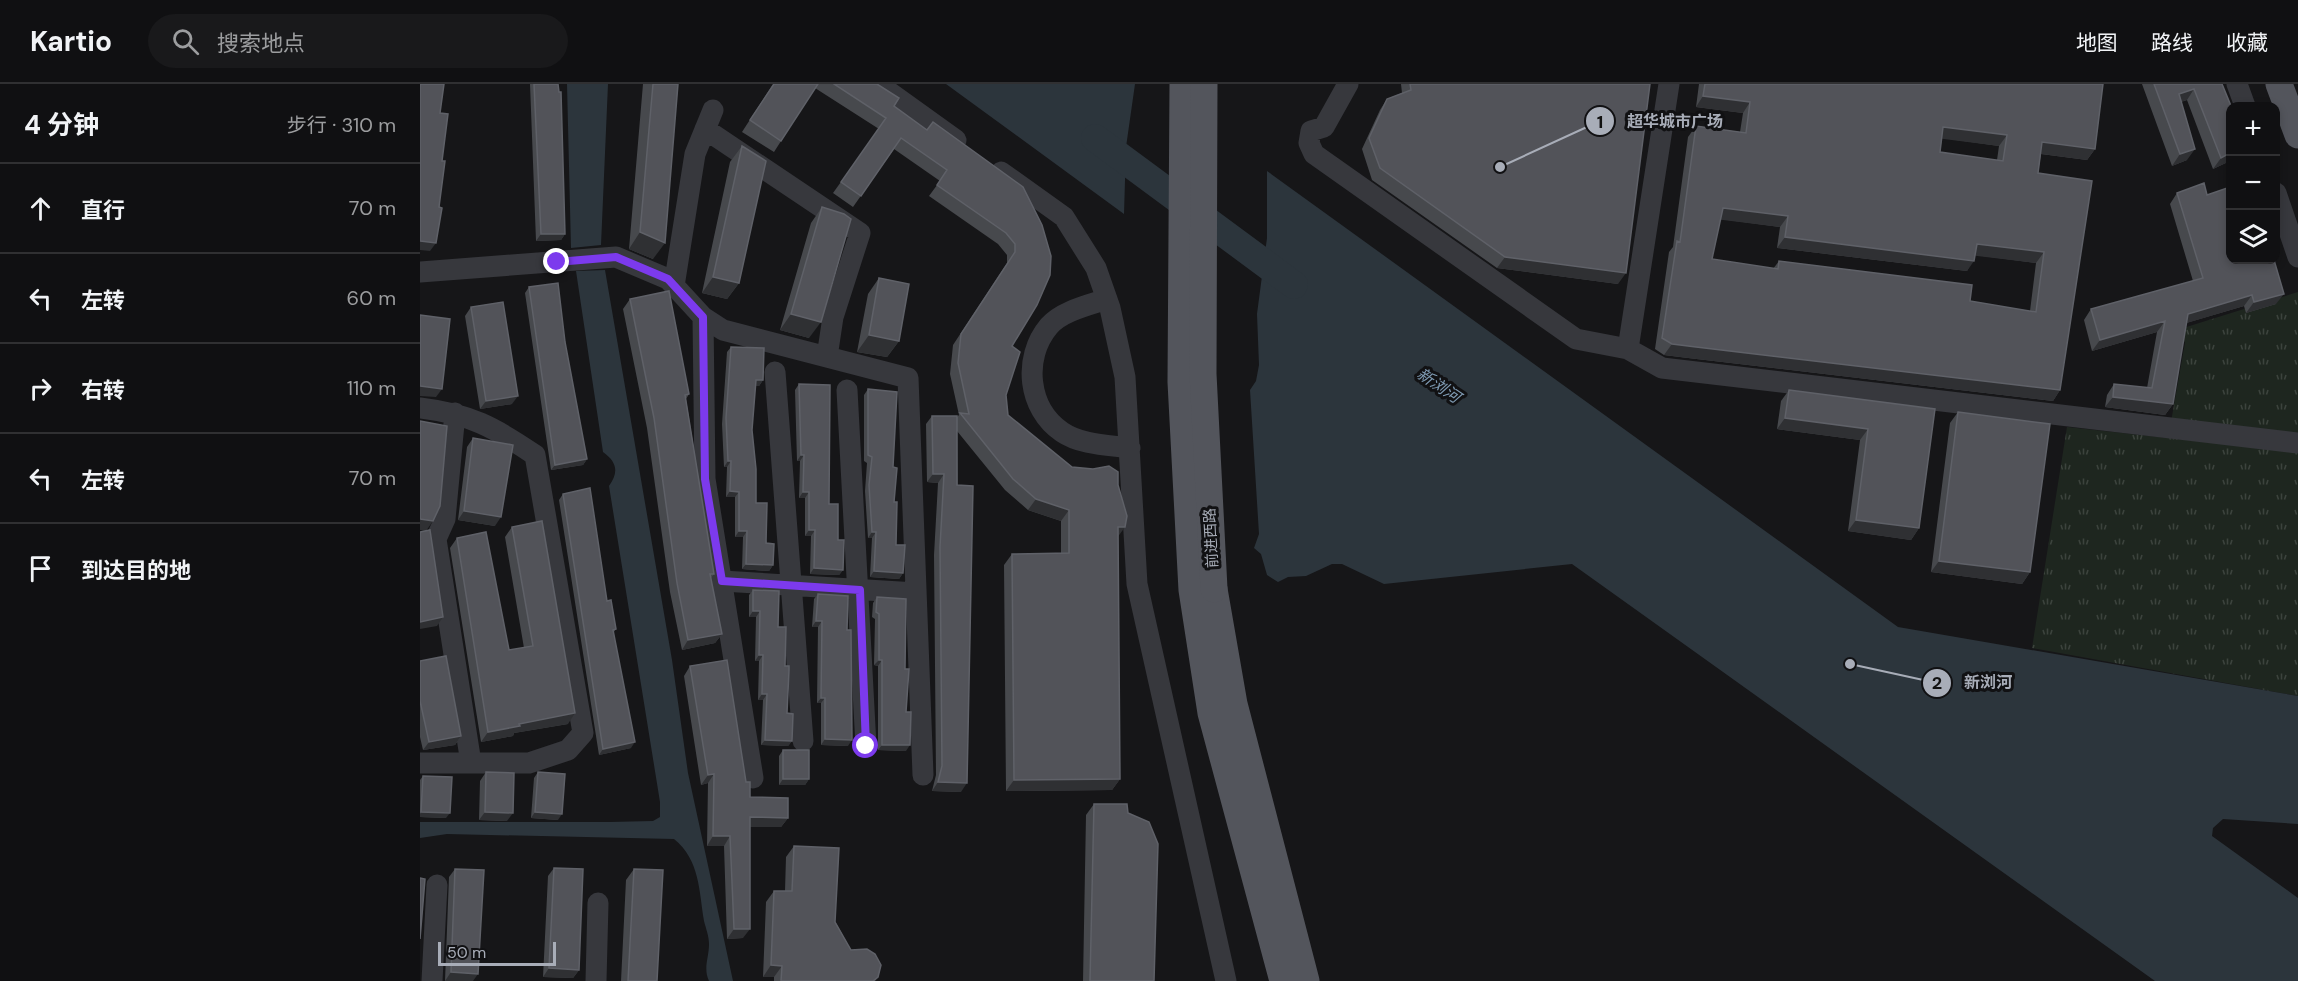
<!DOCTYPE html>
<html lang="zh">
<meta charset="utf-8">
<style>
body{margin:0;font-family:"DM Sans","Noto Sans SC",sans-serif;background:#19191b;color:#f1f3f6}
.controls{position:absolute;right:18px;top:18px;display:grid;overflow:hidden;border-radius:12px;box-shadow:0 3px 9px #0003}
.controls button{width:54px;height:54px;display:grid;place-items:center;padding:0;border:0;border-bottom:2px solid #303032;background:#101012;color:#f1f3f6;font:30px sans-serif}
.scale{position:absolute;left:18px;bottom:15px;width:118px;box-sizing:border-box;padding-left:6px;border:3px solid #a8adb8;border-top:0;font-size:16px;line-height:21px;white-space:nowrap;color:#a8adb8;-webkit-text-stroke:4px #111113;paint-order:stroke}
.stop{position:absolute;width:18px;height:18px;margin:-14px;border:4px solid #7c3aed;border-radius:50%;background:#fff}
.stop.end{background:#7c3aed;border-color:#fff;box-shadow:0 2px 6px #0008}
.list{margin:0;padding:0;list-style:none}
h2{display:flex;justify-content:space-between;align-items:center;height:78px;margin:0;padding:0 24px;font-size:26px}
h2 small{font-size:20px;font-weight:400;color:#9c9d9f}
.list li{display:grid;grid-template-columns:39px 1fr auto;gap:18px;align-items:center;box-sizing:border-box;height:90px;padding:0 24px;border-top:2px solid #303032}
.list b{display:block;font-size:22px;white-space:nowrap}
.list em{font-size:20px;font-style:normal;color:#9c9d9f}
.icon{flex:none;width:33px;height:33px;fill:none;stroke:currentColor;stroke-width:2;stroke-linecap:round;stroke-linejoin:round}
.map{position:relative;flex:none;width:1878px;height:897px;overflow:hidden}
header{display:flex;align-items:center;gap:36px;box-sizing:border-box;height:84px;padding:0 30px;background:#101012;border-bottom:2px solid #303032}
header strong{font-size:28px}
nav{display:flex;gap:33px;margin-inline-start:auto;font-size:21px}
.search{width:420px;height:54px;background:#19191b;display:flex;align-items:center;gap:15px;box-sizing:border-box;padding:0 21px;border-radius:33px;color:#9c9d9f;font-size:22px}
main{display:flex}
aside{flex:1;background:#101012}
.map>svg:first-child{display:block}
.grass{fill:url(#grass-tufts)}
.water{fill:#2c353c}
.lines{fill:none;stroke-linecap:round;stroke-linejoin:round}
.river{stroke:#2c353c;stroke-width:28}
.minor{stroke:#37383d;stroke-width:21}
.major{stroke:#53555c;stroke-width:27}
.major-bridge{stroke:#53555c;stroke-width:27}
.wall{fill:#47494d;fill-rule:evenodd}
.shaded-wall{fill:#2f3033}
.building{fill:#525359;stroke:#5f6168;stroke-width:1.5;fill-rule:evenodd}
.route{stroke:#7c3aed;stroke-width:8}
.labels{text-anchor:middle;stroke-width:6;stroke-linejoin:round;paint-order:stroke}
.street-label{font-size:15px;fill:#a8adb8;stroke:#111113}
.water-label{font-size:16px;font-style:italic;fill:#7f9bb3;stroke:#111113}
.leader{fill:none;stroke:#a8adb8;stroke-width:2}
.callout-dot{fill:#a8adb8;stroke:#111113;stroke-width:2}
.mark-label{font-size:18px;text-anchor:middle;font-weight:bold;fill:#111}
.callout-label{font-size:16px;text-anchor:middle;font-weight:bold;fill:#a8adb8;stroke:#111113;stroke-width:6;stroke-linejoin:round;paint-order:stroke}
</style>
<header>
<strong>Kartio</strong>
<div class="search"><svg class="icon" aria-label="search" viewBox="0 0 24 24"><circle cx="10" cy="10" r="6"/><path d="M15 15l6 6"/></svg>搜索地点</div>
<nav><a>地图</a><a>路线</a><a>收藏</a></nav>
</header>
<main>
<aside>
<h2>4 分钟<small>步行 · 310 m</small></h2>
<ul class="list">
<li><svg class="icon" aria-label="ahead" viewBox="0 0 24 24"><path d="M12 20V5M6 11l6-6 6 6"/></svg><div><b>直行</b></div><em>70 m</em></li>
<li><svg class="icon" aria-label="left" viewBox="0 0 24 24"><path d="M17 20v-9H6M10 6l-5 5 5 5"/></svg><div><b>左转</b></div><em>60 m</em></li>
<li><svg class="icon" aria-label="right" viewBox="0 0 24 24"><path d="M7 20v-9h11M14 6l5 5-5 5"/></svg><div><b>右转</b></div><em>110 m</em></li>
<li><svg class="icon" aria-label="left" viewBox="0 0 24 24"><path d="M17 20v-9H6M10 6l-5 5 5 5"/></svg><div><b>左转</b></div><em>70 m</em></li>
<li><svg class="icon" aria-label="arrive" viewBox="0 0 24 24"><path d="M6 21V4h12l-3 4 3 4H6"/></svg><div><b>到达目的地</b></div></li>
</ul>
</aside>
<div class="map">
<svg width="1878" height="897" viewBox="0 0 1878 897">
<defs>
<pattern id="grass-tufts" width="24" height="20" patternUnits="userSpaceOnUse" patternTransform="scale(1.5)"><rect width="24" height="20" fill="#1e261f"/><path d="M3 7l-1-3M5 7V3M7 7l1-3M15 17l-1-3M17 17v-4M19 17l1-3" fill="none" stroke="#3c433d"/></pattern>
</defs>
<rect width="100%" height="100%" fill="#161618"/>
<path class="grass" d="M1878,208V351L1751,338L1765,259L1760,245Z
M1647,343L1878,368V612L1612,564Z"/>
<path class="water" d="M147,0H188L181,161L151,164Z
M526,0H715L706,63L704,130Z
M847,87L1478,543L1878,612V740L1803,735L1793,744L1792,752L1878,814V897H1735L1152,480L964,500L922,480H912L886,492L868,493L858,498L847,491L841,470L834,464L839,450L830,306L836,297L839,281L837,230L847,154Z
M185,186L252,576L268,689L313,897H289C283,884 289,874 289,860C289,852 286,845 284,837C279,807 280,776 254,755L27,750L0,754V738H190L233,737L240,733V718L189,402C199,388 197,378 183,368L156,187Z"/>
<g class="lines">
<path class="river" d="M675,54L874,201"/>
<path class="minor" d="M458,0L536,56
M928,0L904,43L891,47L889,59L894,70L1156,255L1208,265L1249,0
M1817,0L1825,22
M285,45L440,149L413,233L407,273
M581,88L644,133L676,184L690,224L705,293L717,500L806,897
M1856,109L1878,173
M0,188L196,173L248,195L283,233L303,246L488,294L503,691
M254,202L275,70L293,26
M687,215C669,221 642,227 629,242C602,274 608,325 642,348C661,361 688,361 710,364
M283,233L285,395L333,694
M1208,265L1242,284L1878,359
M355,288L383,657
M427,306L446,662
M0,324C50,330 74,343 115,371L163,649L148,666L109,679H0
M35,329L25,435L16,455L51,679
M302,497L496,509
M12,897L17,801
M176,897L178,819"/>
<path class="major" d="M763,0L761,298L772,506L791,629L863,897
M1859,0L1878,51
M794,505L814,620L886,897"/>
<path class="major-bridge" d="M784,0L783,290L794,505"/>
</g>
<path class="wall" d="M110,0H138L145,150L141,156L116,157Z
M223,0H258L233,175L209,165Z
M353,0H457L474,22L507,46L603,103L592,262L586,311L588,331L698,453L700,695L692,706L586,707L584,481L592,470L641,469V437L608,426L585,406L537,347L541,708L512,707L516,691L514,471L518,399L507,398L506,340L512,332L537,333L539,331L530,290L533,261L587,179V171L578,160L509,112L520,97L474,65L433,123L413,109L459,45L395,4L354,68L322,48Z
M981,0H1230L1198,200L1077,184L952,96L942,65L960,26L967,15L982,9Z
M1279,0H1683L1675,65L1667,76L1621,70L1618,89L1640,306L1633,317L1268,274L1244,271L1235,265L1249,168L1253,163L1268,53L1276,42L1320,48L1323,29L1276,23ZM1522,54L1579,62L1577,76L1520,68ZM1300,135L1360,143L1357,164L1547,187L1555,171L1616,179L1610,227L1550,217L1359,177L1353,185L1292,175Z
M1722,0H1802L1810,22V77L1793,85L1767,16L1761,18L1767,76L1752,82Z
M322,62L319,199L307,215L282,209L310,78Z
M1757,109L1787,111L1856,220L1826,229L1824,222L1766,239L1753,320L1745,331L1685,323L1687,311L1694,300L1727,304L1737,248L1672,267L1664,236L1671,225L1773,197L1750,120Z
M402,123L389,254L360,246L391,139Z
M459,194L479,257L467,273L437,268L448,210Z
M109,203L145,258L167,375L163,381L131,386L105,209Z
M210,215L269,310L266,315L294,490L291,494L302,550L295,559L262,566L250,508L227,344L203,225Z
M51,223L92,320L60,325L45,232Z
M311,263L343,296L339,302H335L332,346L336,419L353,481L349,487L322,485L323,453H315V413H306L307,383H304L302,340L307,268Z
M379,300L418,456L423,486L419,491L390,490L391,452H385V414H379L380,377H377L375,306Z
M448,305L473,383L476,461L483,489L479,495L450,493L452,454H448L445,407L447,379L444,377V311Z
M1369,306L1515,325L1499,444L1491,456L1428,447L1440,356L1357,345L1361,317Z
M1538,328L1610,488L1602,500L1511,488L1530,339Z
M53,354L75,442L38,436L47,363Z
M143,410L187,517L196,545L193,549L211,664L179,671L139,416Z
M92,443L148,640L94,649L93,652L61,658L30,464L37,454L89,566L104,564L85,453Z
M333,506L358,543L365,582L367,629L372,657L368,662L341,661L343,616H338L339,577H335L336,533H329V511Z
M398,510L427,546L428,662L401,661V619H397L398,543H392L394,515Z
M457,513L485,585L486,667L458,666V582L454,581L455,535L452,533L453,519Z
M0,577L41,652L35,661L3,666L0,653Z
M270,582L326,698L330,713L368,734L361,743H330L323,854L307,855L304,762H287L288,699L281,701L264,592Z
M363,666L389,695L385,701H359V672Z
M66,688L87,737L59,736L60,697Z
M118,688L138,736L111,734L114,694Z
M3,692L26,734L0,733V696Z
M674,720L734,897H663L666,731Z
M374,762L431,866L458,893L455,897H354V893H343L346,818L354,807H365L366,773Z
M134,784L159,886L153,894L123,893L128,792Z
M35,785L58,890L25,897L29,793Z
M214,785L237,897H201L206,796Z"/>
<path class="shaded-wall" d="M1774,5L1767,16L1751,21L1759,10Z
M1283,12L1330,18L1323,29L1276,23Z
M1523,43L1587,51L1579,62L1516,54Z
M1622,58L1675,65L1667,76L1614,69Z
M1775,65L1767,76L1752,82L1760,70Z
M1810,69V77L1793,85L1801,74Z
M1303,124L1368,132L1360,143L1295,135Z
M220,148L245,159L233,175L209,165Z
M121,150H145L141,156L116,157Z
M1365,153L1554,177L1547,187L1357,164Z
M0,157L16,159L10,167L0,166Z
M1557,160L1624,168L1616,179L1549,171Z
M1085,173L1206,189L1198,200L1077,184Z
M293,193L319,199L307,215L282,209Z
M1864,210L1856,220L1826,229L1834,218Z
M1832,211L1824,222L1760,241L1768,230Z
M371,230L401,238L389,254L360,246Z
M1745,237L1737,248L1672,267L1680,256Z
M449,251L479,257L467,273L437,268Z
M1252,260L1640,306L1633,317L1268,274L1244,271Z
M336,296H343L339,302H332Z
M0,302L22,305L16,313L0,312Z
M98,312L92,320L60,325L66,317Z
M1693,313L1753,320L1745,331L1685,323Z
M1365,334L1448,345L1440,356L1357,345Z
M381,371H384L380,377H377Z
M167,375L163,381L131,386L135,381Z
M308,377H311L307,383H304Z
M513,390H524L518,399L507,398Z
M310,407L319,408L315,413H306Z
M383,408H389L385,414H379Z
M616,415L649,426L641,437L608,426Z
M44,427L81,433L75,442L38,436Z
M0,435L13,437L6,447L0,446Z
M1436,436L1499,444L1491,456L1428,447Z
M698,443H705L697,454Z
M389,446H395L391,452H385Z
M319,447H327L323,453H315Z
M452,448H456L452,454H448Z
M1519,477L1610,488L1602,500L1511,488Z
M326,480L353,481L349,487L322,485Z
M394,484L423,486L419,491L390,490Z
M454,487L483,489L479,495L450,493Z
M333,527H340L336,533H329Z
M23,533L17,542L0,545V538Z
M396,537H402L398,543H392Z
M302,550L295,559L262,566L268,556Z
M339,571H343L339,577H335Z
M459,576H462L458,582L454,581Z
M342,610H347L343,616H338Z
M401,614H405L401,619H397Z
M155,629L148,640L94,649L93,652L61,658L68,648L99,640Z
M41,652L35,661L3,666L9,658Z
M405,655L432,656L428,662L401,661Z
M345,656L372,657L368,662L341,661Z
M215,658L211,664L179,671L183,665Z
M462,661H490L486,667L458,666Z
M294,690L288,699L281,701L288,691Z
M363,695H389L385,701H359Z
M700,695L692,706L586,707L594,696Z
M518,698L547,699L541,708L512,707Z
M1,728L30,729L26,734L0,733V730Z
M65,728L93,729L87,737L59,736Z
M115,728L142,730L138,736L111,734Z
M330,733L368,734L361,743H323Z
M293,752H310L304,762H287Z
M314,845H330L323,854L307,855Z
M351,881L362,882L354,893H343Z
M129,884L159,886L153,894L123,893Z
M31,888L58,890L53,897H25Z"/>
<path class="building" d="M0,0H24L20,29L28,30L22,77H25L19,123L22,124L16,159L0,157Z
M114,0H138L139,8H141L145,150H121Z
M233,0H258L245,159L220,148Z
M354,0H398L361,57L330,36Z
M414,0H457L479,14L474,22L507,46L513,38L603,103L622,141L631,172L630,191L617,221L592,262L600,268L586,311L588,331L652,383L673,385L689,382L698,388V401L707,432L705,443H698L700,695L594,696L592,470L649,469V426L616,415L593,395L540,329L549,330L538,279L541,250L595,168V160L586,149L517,101L527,86L481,54L441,112L421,98L466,34Z
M990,0H1230L1206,189L1085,173L960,84L949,54L967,15L991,6Z
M1285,0H1683L1675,65L1622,58L1618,89L1672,97L1640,306L1276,263L1252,260L1242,254L1257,157L1260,158L1276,42L1326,49L1330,18L1283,12ZM1523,43L1587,51L1583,77L1520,68ZM1303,124L1368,132L1365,153L1554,177L1557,160L1624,168L1616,228L1550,217L1552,201L1359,177L1358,185L1292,175Z
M1734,0H1802L1811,22L1810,69L1801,74L1774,5L1759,10L1775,65L1760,70Z
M322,62L346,77L319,199L293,193Z
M1784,99L1787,111L1810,103V176H1854L1864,210L1834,218L1832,211L1768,230L1753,320L1693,313L1694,300L1732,304L1745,237L1680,256L1671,225L1783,194L1757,109Z
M402,123L424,130L431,135L401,238L371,230Z
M459,194L489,200L479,257L449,251Z
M138,199L145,258L167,375L135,381L109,203Z
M249,207L269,310L265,311L294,490H290L302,550L268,556L257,499L234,334L210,215Z
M83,218L98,312L66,317L51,223Z
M0,231L30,235L22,305L0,302Z
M311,263L344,264L343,296H336L332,346L336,385V419H347L346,459L354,460L353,481L326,480L327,447H319V408L310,407L311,377H308L306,334Z
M379,300L410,301L409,420H418V456H424L423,486L394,484L395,446H389V408H383L384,371H381Z
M448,305L477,308L473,383L477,384L474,418H477L476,461H485L483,489L454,487L456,448H452L449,401L452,373L448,371Z
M1369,306L1515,325L1499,444L1436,436L1448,345L1365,334Z
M1538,328L1630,340L1610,488L1519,477Z
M512,332H537V401L553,402L547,699L518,698L522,682L520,463L524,390H513Z
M0,337L27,342L20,422L13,437L0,435Z
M53,354L93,361L81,433L44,427Z
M170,404L187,517L191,516L196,545L193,546L215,658L183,665L143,410Z
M122,437L155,629L99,640L100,642L68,648L37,454L66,448L89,566L113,562L92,443Z
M10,446L23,533L0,538V448Z
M333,506L359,507L358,543H366L365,582H369V586L367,629L373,630L372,657L345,656L347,610H342L343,571H339L340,527H333Z
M398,510L428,512L427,546H431L432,656L405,655V614H401L402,537H396Z
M457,513L486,515L485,585H489L486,628H491L490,661H462V576H459V530L456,528Z
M26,572L41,652L9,658L0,617V577Z
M307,576L326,698H330V713L368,714V734L330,733V845H314L310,752H293L294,690L288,691L270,582Z
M363,666H389V695H363Z
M66,688L94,689L93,729L65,728Z
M118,688L145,690L142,730L115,728Z
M3,692L32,693L30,729L1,728Z
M674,720H707L708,729L729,738L738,760L734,897H670Z
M374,762L419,764L415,838L431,866L447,865L455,870L461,881L458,893L453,897H361L362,882L351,881L354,807H372Z
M134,784L163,785L159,886L129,884Z
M35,785L64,786L58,890L31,888Z
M214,785L243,786L237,897H208Z
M0,794L5,795L0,855Z"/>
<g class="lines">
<path class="route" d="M137,178L196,173L248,195L283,233L285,395L302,497L440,506L446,662"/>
</g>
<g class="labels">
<g class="street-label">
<text transform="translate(791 454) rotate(-93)" y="5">前进西路</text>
</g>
<g class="water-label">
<text transform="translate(1019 301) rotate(34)" y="6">新浏河</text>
</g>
</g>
<path class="leader" d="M1080 83L1180 37M1430 580L1517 599"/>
<g class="callout-dot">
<circle cx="1080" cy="83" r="6"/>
<circle cx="1430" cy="580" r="6"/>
<circle cx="1180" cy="37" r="15"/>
<circle cx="1517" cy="599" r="15"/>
</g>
<g class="mark-label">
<text x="1180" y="44">1</text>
<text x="1517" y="605">2</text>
</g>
<g class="callout-label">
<text x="1255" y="43">超华城市广场</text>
<text x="1568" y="604">新浏河</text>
</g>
</svg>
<div class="controls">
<button>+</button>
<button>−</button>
<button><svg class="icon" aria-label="layers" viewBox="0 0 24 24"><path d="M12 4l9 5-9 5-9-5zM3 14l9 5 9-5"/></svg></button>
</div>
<div class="scale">50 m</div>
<div class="stop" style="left:446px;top:662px"></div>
<div class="stop end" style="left:137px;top:178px"></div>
</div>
</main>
